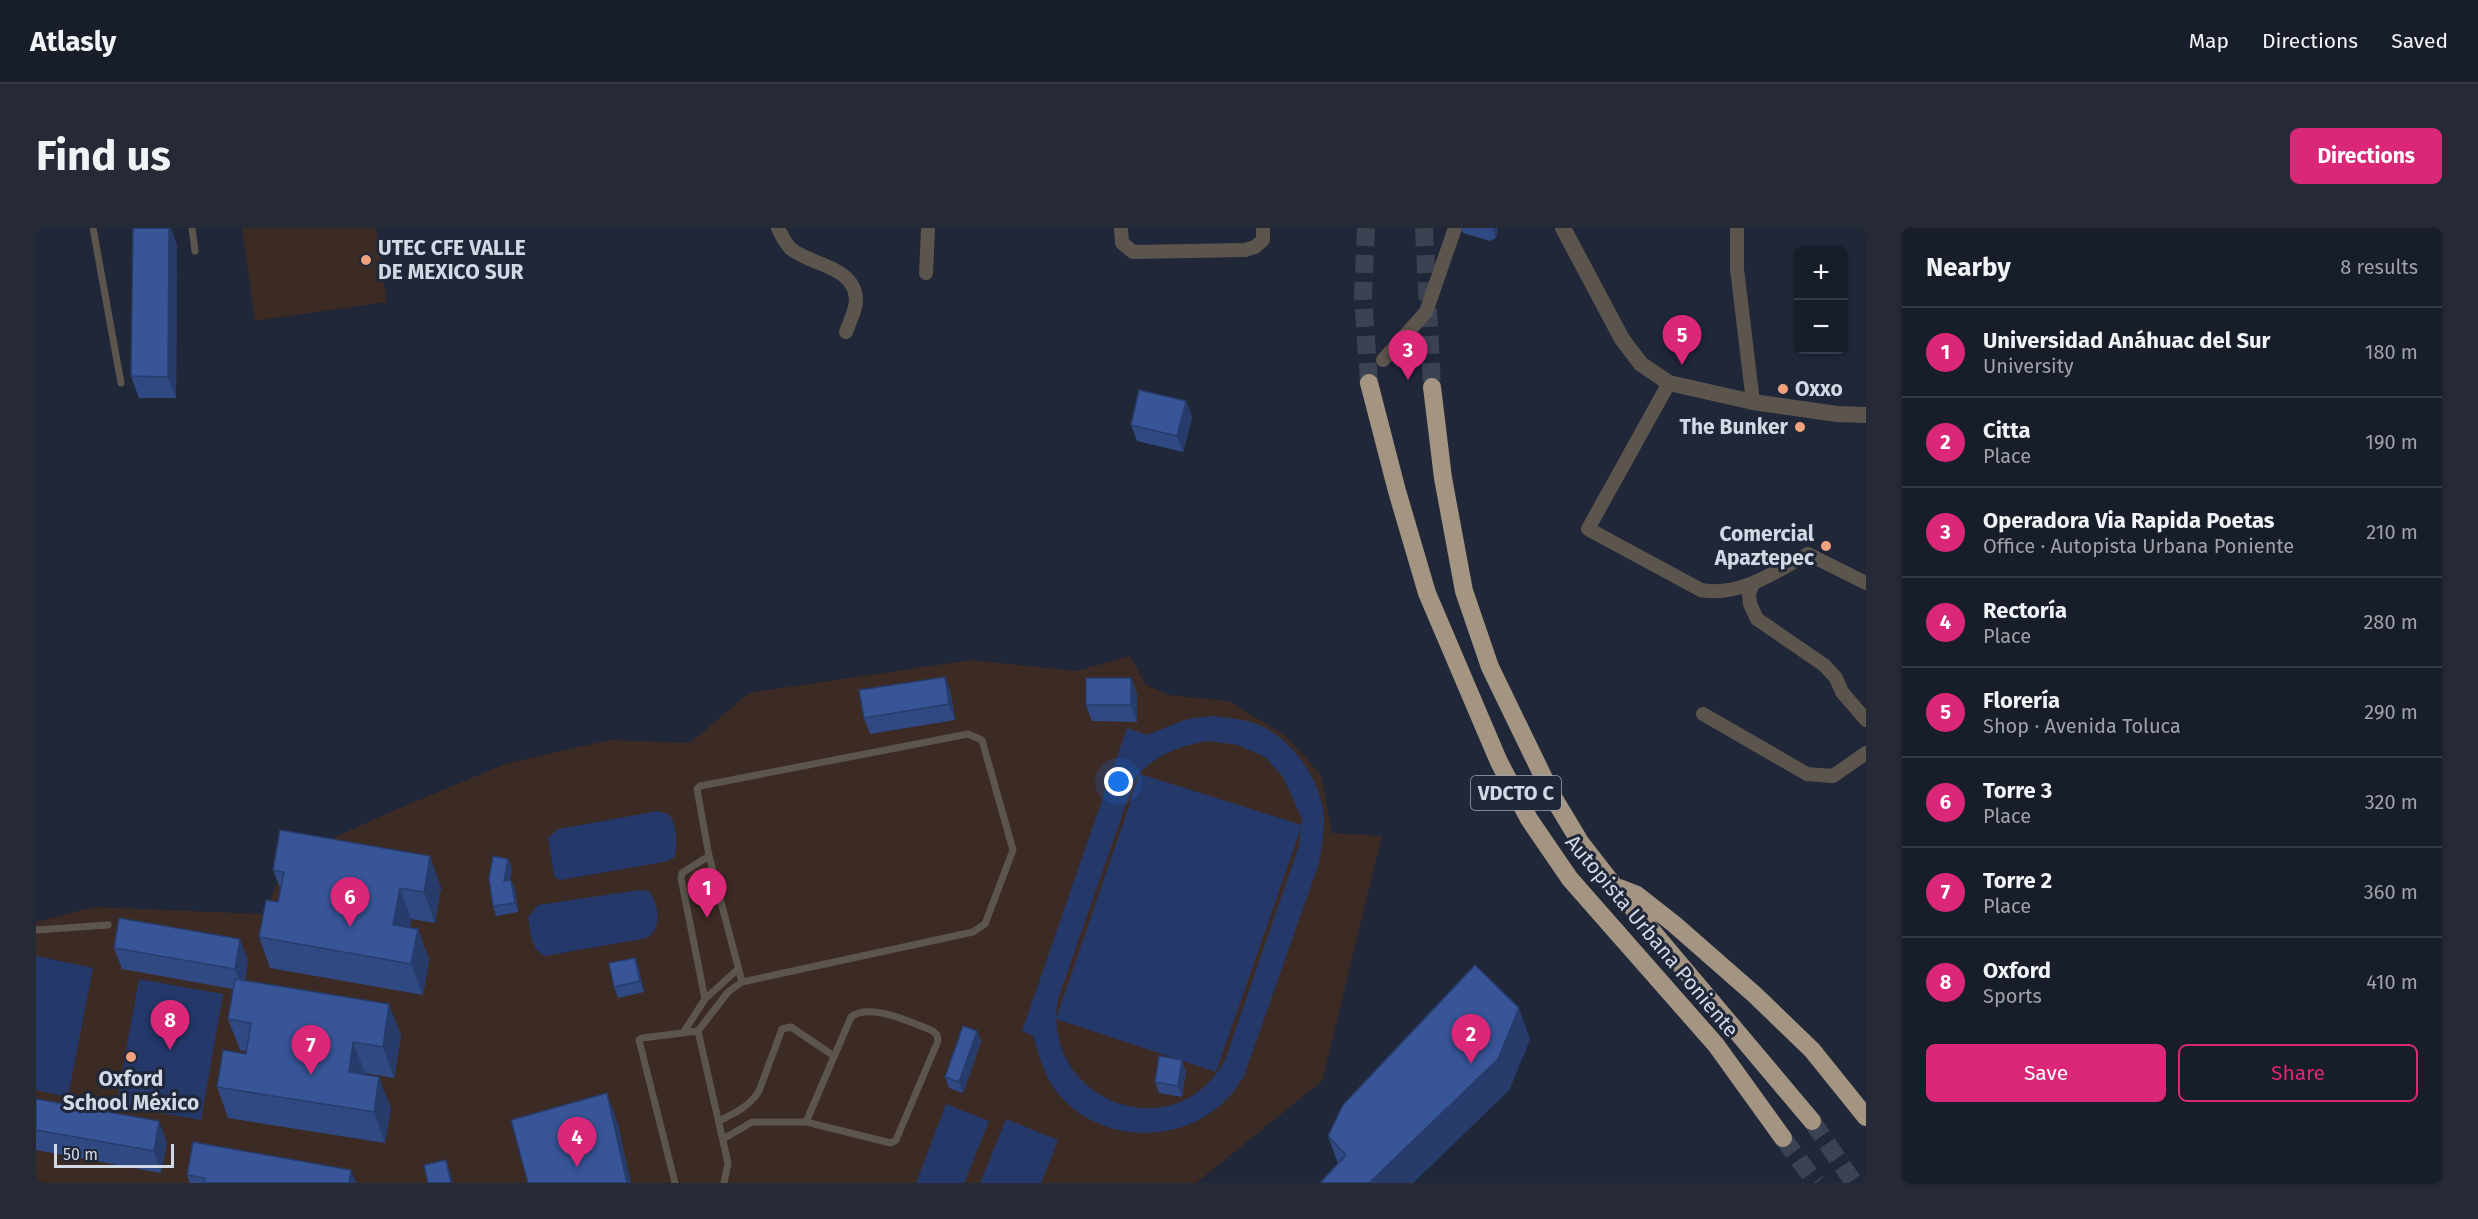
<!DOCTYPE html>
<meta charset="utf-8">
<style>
body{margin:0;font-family:"Fira Sans",sans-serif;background:#252a36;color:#f1f3f6}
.controls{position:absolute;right:18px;top:18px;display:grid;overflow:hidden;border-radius:9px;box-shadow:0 2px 4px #0004}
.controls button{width:54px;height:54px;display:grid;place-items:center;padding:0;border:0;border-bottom:2px solid #363b47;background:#181d2a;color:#f1f3f6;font:30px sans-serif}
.scale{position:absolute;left:18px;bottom:15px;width:120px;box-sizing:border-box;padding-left:6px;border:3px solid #d3d9e4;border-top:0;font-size:16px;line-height:21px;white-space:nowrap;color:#d3d9e4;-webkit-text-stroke:4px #202738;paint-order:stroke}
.you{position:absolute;left:1083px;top:554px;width:21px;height:21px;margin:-15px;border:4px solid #fff;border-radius:50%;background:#1a73e8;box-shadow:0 0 0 9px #1a73e833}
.badge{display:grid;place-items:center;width:39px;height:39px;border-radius:50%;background:#db2777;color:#fff;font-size:20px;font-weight:700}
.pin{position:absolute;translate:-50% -50px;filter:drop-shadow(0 2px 3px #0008)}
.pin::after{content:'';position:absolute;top:32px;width:21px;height:18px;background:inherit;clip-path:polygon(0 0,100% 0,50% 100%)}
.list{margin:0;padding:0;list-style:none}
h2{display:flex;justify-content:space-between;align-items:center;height:78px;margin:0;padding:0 24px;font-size:26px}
h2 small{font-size:20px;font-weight:400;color:#9fa2a8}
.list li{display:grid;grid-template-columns:39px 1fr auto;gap:18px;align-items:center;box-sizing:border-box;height:90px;padding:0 24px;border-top:2px solid #363b47}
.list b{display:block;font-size:22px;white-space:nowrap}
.list p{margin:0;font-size:20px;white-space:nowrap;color:#9fa2a8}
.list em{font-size:20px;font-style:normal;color:#9fa2a8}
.actions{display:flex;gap:12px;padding:18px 24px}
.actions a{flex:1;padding:14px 0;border:2px solid #db2777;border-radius:9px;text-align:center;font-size:21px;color:#db2777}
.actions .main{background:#db2777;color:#fff}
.map{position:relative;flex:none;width:1830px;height:955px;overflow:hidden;border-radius:9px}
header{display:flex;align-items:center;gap:36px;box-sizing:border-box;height:84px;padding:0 30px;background:#181d2a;border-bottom:2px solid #363b47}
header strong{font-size:28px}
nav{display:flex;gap:33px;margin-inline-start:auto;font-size:21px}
.intro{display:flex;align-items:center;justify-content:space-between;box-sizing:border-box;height:144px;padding:0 36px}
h1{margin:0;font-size:42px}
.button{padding:15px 27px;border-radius:9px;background:#db2777;color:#fff;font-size:21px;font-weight:700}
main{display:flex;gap:36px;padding:0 36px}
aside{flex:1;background:#181d2a;border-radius:9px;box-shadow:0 2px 4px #0004}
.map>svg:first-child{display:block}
.education{fill:#3c2a24}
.green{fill:#24386a;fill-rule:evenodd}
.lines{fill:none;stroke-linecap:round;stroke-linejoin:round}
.motorway-tunnel{stroke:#3b4252;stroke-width:18;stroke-dasharray:18 9;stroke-linecap:butt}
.service{stroke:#5c554e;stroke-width:7}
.minor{stroke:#5c554e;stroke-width:14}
.tertiary{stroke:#5c554e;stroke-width:16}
.motorway{stroke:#a49482;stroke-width:18}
.wall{fill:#304983}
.shaded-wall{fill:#273c6a}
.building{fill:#385598;stroke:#273c6a;stroke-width:1.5}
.poi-dot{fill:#f2a17e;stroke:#202738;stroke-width:2}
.labels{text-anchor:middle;stroke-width:6;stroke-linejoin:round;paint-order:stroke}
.shield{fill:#202738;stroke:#9da4b0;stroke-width:1.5}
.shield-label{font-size:20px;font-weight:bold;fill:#d3d9e4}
.poi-label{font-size:21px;font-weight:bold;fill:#d3d9e4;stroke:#202738;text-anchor:start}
.street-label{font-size:21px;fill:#d3d9e4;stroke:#202738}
</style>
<header>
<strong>Atlasly</strong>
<nav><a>Map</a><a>Directions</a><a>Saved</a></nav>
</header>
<div class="intro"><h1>Find us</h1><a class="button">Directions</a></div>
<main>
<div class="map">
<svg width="1830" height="955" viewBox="0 0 1830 955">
<rect width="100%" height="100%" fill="#202738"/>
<path class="education" d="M206,0H340L351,74L219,93Z
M1094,428L1110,457L1133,467L1193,473L1250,508L1285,547L1296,605L1346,608L1286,853L1160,955H0V694L58,679L228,686L252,631L352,585L469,536L574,512L654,515L713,465L935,432L1041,443Z"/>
<path class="green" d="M1177,488C1192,490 1209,491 1223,497C1257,512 1285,552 1288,589C1288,605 1286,620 1283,635L1208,848C1203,855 1198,864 1192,870C1146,918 1065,916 1023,867C1009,850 1003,828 997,808L986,803L1091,500L1111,507L1151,491ZM1173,513L1202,517L1229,529L1247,549L1266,591L1263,618L1189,832C1138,925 1004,872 1022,771L1098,553C1115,528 1144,517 1173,513Z
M1104,546L1266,597L1180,844L1020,791Z
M622,583C624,584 631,585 632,586C641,592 642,622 638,630L628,634L524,652L518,648L512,610L522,601Z
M603,662L613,663C623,677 627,700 611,710L509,728C494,721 495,704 492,689L502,677Z
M0,728L57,740L32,869L0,862Z
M103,751L187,766L165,892L80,877Z
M910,876L953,893L928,955H880Z
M970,891L1022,912L1005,955H944Z"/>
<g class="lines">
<path class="motorway-tunnel" d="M1330,0L1327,68L1333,155
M1388,0L1396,159
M1776,893L1818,955
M1747,910L1780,955"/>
<path class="service" d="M57,0L85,155
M156,0L159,23
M0,702L72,697
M669,771L645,650L646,645L673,628
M662,803L692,935L688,955
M647,805L669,771L702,741
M683,893C699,885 713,879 723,863L746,801L755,799L798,828
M687,911L716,894H770L855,915L860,912L902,813L901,807L897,803C877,795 834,774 815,789L770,894
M639,955L603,812L606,810L662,803L692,764L706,754L937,704L949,696L977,622L946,512L932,506L664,558L661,561L673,628L706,754"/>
<path class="minor" d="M742,0C745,7 749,14 754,20C774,38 819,37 820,72C820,82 813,95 810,104
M1085,0L1086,15L1097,24L1209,22L1219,19L1227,12V0
M1701,0V41L1717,174
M890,45L892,0
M1347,132L1390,84L1419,0
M1633,155L1552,301L1665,362C1704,369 1739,344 1772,326L1830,355
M1717,356L1713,365L1714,376L1721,391L1788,437L1800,450L1806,464L1830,492
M1667,486L1771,546L1797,548L1830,525"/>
<path class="tertiary" d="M1527,0L1586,111L1605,136L1633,155L1717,174L1801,186L1830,187"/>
<path class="motorway" d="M1333,155L1361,263L1391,365L1463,534L1493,591L1534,651L1680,817L1747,910
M1396,159L1407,250L1428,363L1454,439L1517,569L1544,614L1579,659L1776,893
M1583,660L1601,667L1638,696L1719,767L1776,822L1830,889"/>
</g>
<path class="wall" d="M1425,0H1462L1460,10L1454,13L1427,5Z
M141,17L140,170H103L95,148Z
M1150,173L1156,189L1147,224L1101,213L1095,197Z
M1095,450L1101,466V494L1056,493L1050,477Z
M915,465L919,492L834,506L828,490Z
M472,631L476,641L474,652H475L479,661L482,684L460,688L457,678Z
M237,642L405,659L399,695L375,691L374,699L382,701L393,732L387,767L234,740L223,709L242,674L245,662Z
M78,720L212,732L209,752L365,807L358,850L329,845L328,847L355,880L349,915L192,890L181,859L210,826V823L204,822L192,791L197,761L86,741Z
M599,730L603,741L608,764L582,770L578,759Z
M941,803L945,814L927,865L913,860L909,849Z
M1494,811L1473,862L1377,955H1284L1302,936L1292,908Z
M1150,843L1146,869L1123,865L1119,854Z
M0,871L131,915L125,945L0,922Z
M315,942L320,955H154L151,947Z"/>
<path class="shaded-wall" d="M133,0H135L141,17L140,170L132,149Z
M1456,0H1462L1460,10Z
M1150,173L1156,189L1147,224L1141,208Z
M909,449L915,465L919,492L913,476Z
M1095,450L1101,466V494L1095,477Z
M394,628L405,659L399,695L388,664Z
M472,631L476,641L472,662L468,653Z
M475,652L479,661L482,684L479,675Z
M364,660L375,691L369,728L357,697Z
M382,701L393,732L387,767L375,736Z
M204,711L212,732L207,763L199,741Z
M599,730L603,741L608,764L604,753Z
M353,776L365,807L358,850L347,819Z
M1483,780L1494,811L1473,862L1377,955H1333Z
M941,803L945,814L927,865L923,854Z
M317,814L329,845L324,875L313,844Z
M1146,832L1150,843L1146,869L1142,858Z
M343,849L355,880L349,915L338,884Z
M571,865L582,896L595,955H591Z
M123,893L131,915L125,945L118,923Z
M410,932L414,943L417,955H416Z
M315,942L320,955H313Z"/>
<path class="building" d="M97,0H133L132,149L95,148Z
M1103,162L1150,173L1141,208L1095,197Z
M909,449L913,476L828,490L823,462Z
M1050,450H1095V477H1050Z
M244,602L394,628L388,664L364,660L357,697L382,701L375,736L223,709L230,672L242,674L248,644L237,642Z
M457,628L472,631L468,653L475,652L479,675L457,678L453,650Z
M83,690L204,711L199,741L78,720Z
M599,730L604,753L578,759L573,735Z
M1439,737L1483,780L1462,831L1333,955H1284L1310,927L1292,908L1307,877Z
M199,751L353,776L347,819L317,814L313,844L343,849L338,884L181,859L187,822L210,826L215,795L192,791Z
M927,798L941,803L923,854L909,849Z
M1123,828L1146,832L1142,858L1119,854Z
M571,865L591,955H492L475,892Z
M0,871L123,893L118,923L0,902Z
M157,914L315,942L313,955H168L169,950L151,947Z
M410,932L415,955H392L388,937Z"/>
<g class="poi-dot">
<circle cx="330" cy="32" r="6"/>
<circle cx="1747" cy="161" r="6"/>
<circle cx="1764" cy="199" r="6"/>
<circle cx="1790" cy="318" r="6"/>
<circle cx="95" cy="829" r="6"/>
</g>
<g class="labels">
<rect class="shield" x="1435" y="548" width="90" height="34" rx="4.5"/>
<g class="shield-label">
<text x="1480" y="572">VDCTO C</text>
</g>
<g class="poi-label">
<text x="342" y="27">UTEC CFE VALLE<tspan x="342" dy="24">DE MEXICO SUR</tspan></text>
<text x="1759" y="168">Oxxo</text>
<text x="1752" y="206" text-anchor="end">The Bunker</text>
<text x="1778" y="313" text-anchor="end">Comercial<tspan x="1778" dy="24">Apaztepec</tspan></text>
<text x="95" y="858" text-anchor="middle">Oxford<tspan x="95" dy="24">School México</tspan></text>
</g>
<g class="street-label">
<text transform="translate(1616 708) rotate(50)" y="7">Autopista Urbana Poniente</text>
</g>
</g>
</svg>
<div class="controls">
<button>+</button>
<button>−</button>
</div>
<div class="scale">50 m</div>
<div class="you"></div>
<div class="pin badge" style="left:671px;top:690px">1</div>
<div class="pin badge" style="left:1435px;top:836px">2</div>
<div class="pin badge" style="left:1372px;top:152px">3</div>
<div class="pin badge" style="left:541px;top:939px">4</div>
<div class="pin badge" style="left:1646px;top:137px">5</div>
<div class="pin badge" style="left:314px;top:699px">6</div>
<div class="pin badge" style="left:275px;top:847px">7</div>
<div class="pin badge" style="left:134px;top:822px">8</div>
</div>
<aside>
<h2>Nearby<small>8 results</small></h2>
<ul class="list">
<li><span class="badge">1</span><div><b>Universidad Anáhuac del Sur</b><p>University</p></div><em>180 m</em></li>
<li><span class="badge">2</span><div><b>Citta</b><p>Place</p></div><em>190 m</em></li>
<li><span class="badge">3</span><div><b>Operadora Via Rapida Poetas</b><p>Office · Autopista Urbana Poniente</p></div><em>210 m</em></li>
<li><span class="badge">4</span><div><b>Rectoría</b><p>Place</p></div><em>280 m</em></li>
<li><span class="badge">5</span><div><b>Florería</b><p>Shop · Avenida Toluca</p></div><em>290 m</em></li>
<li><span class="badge">6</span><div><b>Torre 3</b><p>Place</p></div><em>320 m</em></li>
<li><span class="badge">7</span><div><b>Torre 2</b><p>Place</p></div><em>360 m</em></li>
<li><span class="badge">8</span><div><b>Oxford</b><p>Sports</p></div><em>410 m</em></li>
</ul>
<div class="actions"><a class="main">Save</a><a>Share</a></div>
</aside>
</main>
